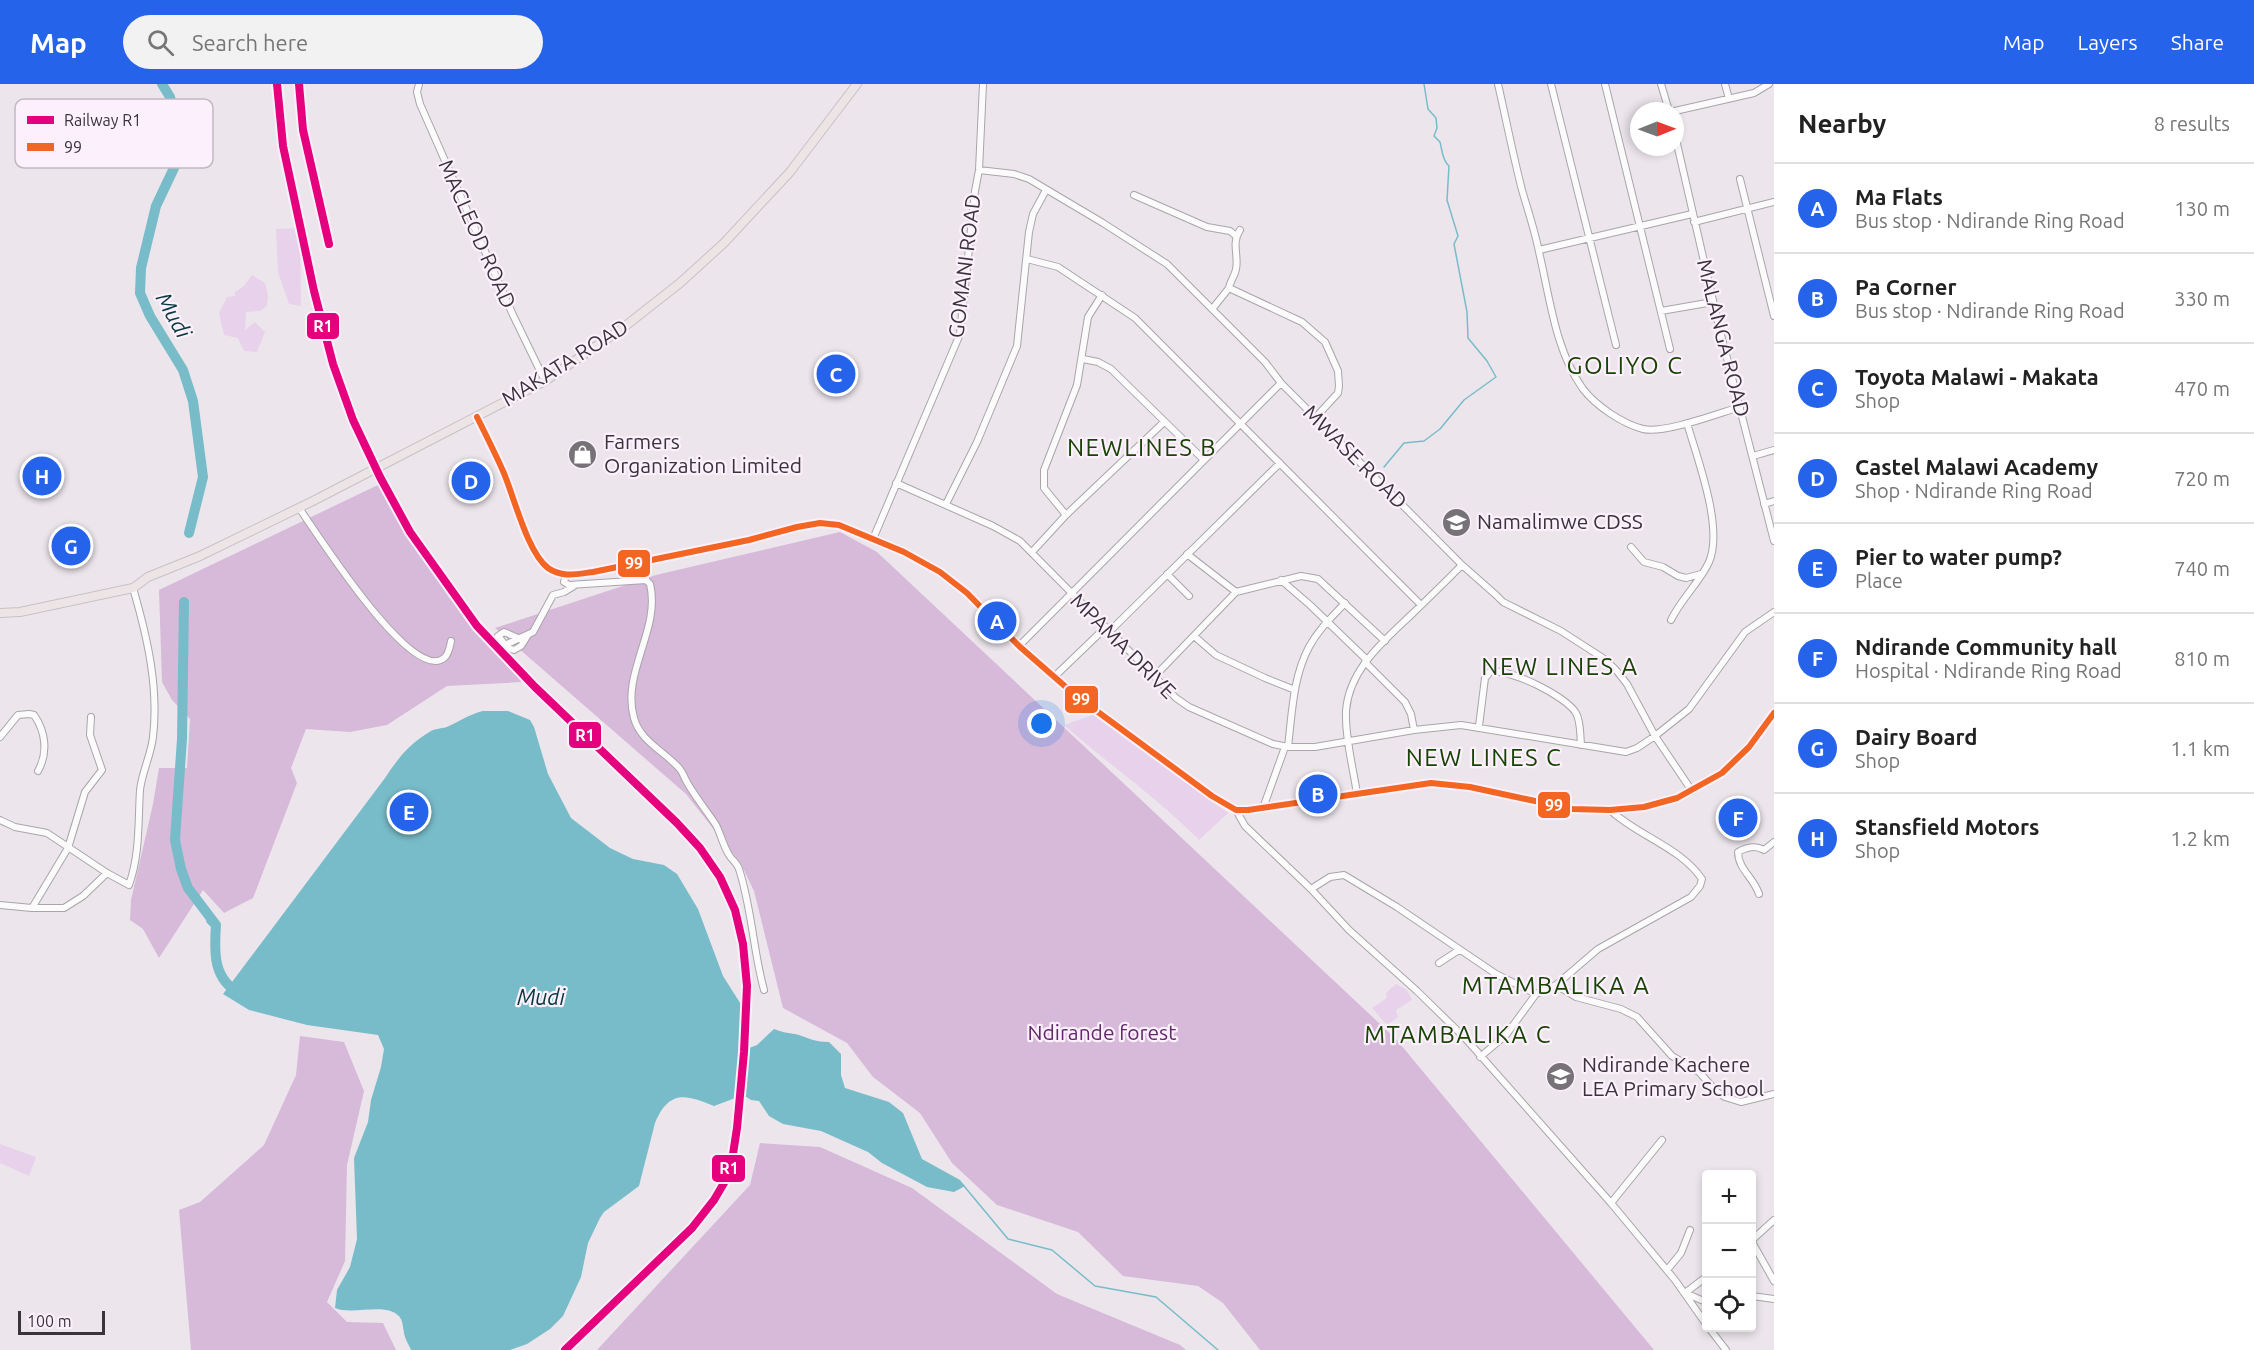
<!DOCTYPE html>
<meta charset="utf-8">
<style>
body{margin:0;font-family:Ubuntu,sans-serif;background:#f2f2f2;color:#222}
.controls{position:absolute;right:18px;bottom:18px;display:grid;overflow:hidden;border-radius:6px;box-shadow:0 3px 9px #0003}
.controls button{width:54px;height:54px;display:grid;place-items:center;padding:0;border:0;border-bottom:2px solid #e0e0e0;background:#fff;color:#222;font:30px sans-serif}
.compass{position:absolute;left:1630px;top:18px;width:54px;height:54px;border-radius:50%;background:#fff;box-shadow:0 3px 9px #0003;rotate:89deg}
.scale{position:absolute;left:18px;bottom:15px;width:87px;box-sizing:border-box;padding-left:6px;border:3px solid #383439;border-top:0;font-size:16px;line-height:21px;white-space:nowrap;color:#383439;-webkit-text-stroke:4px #fbf0fc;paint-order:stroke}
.you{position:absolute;left:1042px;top:640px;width:21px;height:21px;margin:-15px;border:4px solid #fff;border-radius:50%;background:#1a73e8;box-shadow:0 0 0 9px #1a73e833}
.badge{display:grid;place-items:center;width:39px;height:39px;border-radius:50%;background:#2563eb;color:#fff;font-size:20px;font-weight:700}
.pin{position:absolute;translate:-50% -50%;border:3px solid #fff;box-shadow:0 2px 6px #0006}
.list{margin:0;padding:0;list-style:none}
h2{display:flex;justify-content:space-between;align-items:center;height:78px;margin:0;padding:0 24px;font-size:26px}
h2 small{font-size:20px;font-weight:400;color:#767676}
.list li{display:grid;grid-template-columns:39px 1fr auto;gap:18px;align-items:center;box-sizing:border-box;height:90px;padding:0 24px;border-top:2px solid #e0e0e0}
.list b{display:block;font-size:22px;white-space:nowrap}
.list p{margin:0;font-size:20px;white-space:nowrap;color:#767676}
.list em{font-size:20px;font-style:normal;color:#767676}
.icon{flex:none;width:33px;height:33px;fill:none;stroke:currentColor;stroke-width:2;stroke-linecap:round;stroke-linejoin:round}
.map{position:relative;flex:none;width:1774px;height:1266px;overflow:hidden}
header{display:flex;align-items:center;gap:36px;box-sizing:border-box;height:84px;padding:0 30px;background:#2563eb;color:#fff}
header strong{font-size:28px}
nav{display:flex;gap:33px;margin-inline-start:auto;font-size:21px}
.search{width:420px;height:54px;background:#f2f2f2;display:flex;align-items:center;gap:15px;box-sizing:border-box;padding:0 21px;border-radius:33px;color:#767676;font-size:22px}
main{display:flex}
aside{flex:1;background:#fff}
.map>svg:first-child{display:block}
.green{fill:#e8d1ea}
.forest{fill:#d7b9da}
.water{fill:#78bcc9}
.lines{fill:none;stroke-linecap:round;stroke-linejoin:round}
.stream{stroke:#78bcc9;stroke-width:1.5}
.river{stroke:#78bcc9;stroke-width:10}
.minor-casing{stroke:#a9a5a9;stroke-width:8}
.major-casing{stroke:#c5c2c5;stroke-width:10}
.minor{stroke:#fcfbfc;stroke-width:6}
.major{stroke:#ede4e5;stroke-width:8}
.rail{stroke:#d0ced1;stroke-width:1.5;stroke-dasharray:9 4.5;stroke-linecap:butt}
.bus-1-casing{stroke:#fbf0fc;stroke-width:10}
.bus-1{stroke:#f26522;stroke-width:6}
.rail-1-casing{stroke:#fbf0fc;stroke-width:12}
.rail-1{stroke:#e5007d;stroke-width:8}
.labels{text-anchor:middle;stroke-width:4.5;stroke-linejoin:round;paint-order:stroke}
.street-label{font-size:21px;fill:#383439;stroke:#fbf0fc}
.poi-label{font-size:21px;fill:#383439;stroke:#fbf0fc;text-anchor:start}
.park-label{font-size:21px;fill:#63286b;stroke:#fbf0fc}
.water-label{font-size:22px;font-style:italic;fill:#07383f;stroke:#fbf0fc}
.quarter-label{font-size:24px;letter-spacing:1.5px;fill:#194305;stroke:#fbf0fc}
.key{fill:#fbf0fc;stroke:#c0b8c2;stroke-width:1.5}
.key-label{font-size:16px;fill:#383439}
.line-badge{stroke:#fbf0fc;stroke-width:2}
.badge-label{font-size:16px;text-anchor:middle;font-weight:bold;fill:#fff}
</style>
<header>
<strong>Map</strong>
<div class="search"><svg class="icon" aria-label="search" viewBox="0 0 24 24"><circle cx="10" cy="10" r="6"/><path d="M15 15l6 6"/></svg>Search here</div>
<nav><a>Map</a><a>Layers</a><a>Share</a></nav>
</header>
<main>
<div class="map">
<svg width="1774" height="1266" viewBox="0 0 1774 1266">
<rect width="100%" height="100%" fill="#ece6ec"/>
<path class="green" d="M300,144L301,222L289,220L278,188L276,145Z
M252,191L265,199L268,211L267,222L260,227L246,228L245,246L255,238L265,248L257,268L244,267L238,254L224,251L219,229L227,213L235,212V208L244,202Z
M1093,631L1228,729L1199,756C1158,714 1108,680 1064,641Z
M1396,900L1407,906L1412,916L1396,926L1398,933L1387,941L1372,924L1387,914L1386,909Z
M0,1060L36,1073L29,1092L0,1079Z"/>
<path class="forest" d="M380,400L408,452L476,547L522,598L447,602L387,641L350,648L306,645L291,684L297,699L253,814L224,829L203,806L159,874L143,845L130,836L131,816L153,720L159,684H187L190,635L172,616L162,598L159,506Z
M840,448L877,468L1396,955L1654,1266H1260L1223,1219L1198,1202L1123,1192L1078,1148L997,1121L952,1079L920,1029L873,993L847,959L783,924L754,807L741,780L686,710L495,544L656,491Z
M300,952L344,958L364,1007L347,1081L345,1177L327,1218L347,1238L383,1239L396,1266H191L179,1126L200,1118L264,1061L296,991Z
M760,1059L820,1063L912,1104L1057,1210L1180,1261L1186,1266H597L750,1101Z"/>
<path class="water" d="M483,627H508L530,636L534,643L548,690L571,734L610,764L633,775L664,781L677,790L698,825L723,892L742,922L743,950L741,958L744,966L757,961L774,945C783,949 791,949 799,951C811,955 815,958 829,958L841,970V991L845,1004L889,1018L903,1029L922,1075L960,1096L965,1102L954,1108L927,1103L882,1079L868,1068L821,1047L783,1040L769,1032L759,1017L751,1016L740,1009L738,1013L714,1022C685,1010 669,1006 655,1039L639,1102L604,1128L600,1134L588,1159L581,1193L563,1232L550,1245L527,1260L510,1266H411C409,1261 405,1255 404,1249C403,1244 403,1239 401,1235C390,1216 354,1232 335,1224L337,1206L350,1183L357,1155L354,1074L368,1038L371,1016L381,983L384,965L378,951L307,941L249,926L223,910L385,694C399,673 409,660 431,647C436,644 443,645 449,642C460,637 470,630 483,627Z"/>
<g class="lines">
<path class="stream" d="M1384,383L1404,359L1424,357L1440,345L1464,316L1496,293L1487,277L1468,254L1467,228L1454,160L1458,152L1447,116L1449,82C1442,76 1442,65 1440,58L1434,52L1437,44L1436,34L1428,25L1424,0
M964,1102L1008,1155L1052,1166L1095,1202L1156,1213L1218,1266"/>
<path class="river" d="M162,0L170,13L176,35L178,63L174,84L156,122L141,184L140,209L150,232L183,286L193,317L203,393L189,449
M184,518L182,655L175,756L181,785L188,804L216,841
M211,836L216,841C214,869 213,896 241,910"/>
<defs>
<path id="minor" d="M419,0L417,8L420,20L513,231L545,297
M1498,0C1506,35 1513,71 1522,106C1528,127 1535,147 1539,168C1550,214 1555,266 1583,305C1596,322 1623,340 1643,345C1664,350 1719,329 1740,323
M1551,0L1616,261
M1605,0L1670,265
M1661,0L1669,27
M1725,0L1729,15
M1675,27L1754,9L1769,0
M1675,51L1720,247L1774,457
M979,86L1014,90L1029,95L1103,139L1167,180L1265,278L1281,299L1462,481L1496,511L1503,518L1561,547L1606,576L1616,586L1627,600L1655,652L1692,707
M1740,95L1774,232
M1134,111L1207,143L1230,147L1236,152
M1694,138L1774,118
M1539,166L1692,130
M1027,175L1058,183L1135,234L1421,521
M1229,204C1230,197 1235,192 1236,185C1239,172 1231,159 1240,146
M1213,224L1229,204L1302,238L1325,258L1338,287L1339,302L1338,309L1315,334
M1661,227L1713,218
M1083,275L1098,278L1111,285L1203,375
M477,333C486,351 495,369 503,387C514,412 527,468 548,484C562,494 577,490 593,488L749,456L797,443L820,439L839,441L904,468L940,488L967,509L1019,562L1075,611L1212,712L1236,726H1248L1431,699L1470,703L1572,725L1610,726L1644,723L1677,714L1722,689L1749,663L1774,629
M1753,372L1774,366
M896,399L993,442L1020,457L1176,614L1189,623L1273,660L1288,663H1315L1414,646L1461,641L1626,668L1637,664L1655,652L1689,625L1745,548L1774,528
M946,420L977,358L1017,262L1029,148L1033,130L1046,106
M1764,420L1774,417
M299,424C315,446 412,601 444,574C449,570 450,562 451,557
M1066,431L1044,404V386L1077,301L1088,233L1102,211
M873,455L960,250L975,107L979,86L983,0
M1631,463L1644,478L1663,483L1678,492L1686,494L1701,490
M1032,468L1066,431L1164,338
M1187,470L1236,508
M636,478L647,497
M1167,490L1189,512
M566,491L564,498L569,501L646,496L650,500C661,545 621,589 634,634C640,657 664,667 679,684C683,688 684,694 688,700C696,714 707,727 716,741C721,751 723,761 729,771C732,776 737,779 739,785C752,825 753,866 764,906
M1281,496L1310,521L1367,576
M1671,536C1681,515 1700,498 1709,478C1724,444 1697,374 1687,339
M1110,547L1280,379
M1194,552L1216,571L1265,594L1295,606
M518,554L504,548L498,552L508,564L514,566L521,562L528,551
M505,561L533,548L553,511L564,508L574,502
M1019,562L1281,299
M1365,578L1405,618L1411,630L1414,646
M1155,592L1236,508L1301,492L1318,495L1385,557
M1054,593L1106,543
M1479,642L1485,594L1490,588C1509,584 1566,612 1576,629C1581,638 1580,650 1581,661
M0,653L18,631L29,630L34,631C46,648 48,669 38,687
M1288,663C1292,629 1293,593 1309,563C1318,546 1332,533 1345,519
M1357,710C1353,683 1345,654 1346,627C1349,585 1384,557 1412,530C1429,514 1446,497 1462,481
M1263,724L1285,663
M1236,726L1245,742L1311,805L1349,846L1417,907L1465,954L1611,1119L1675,1196L1706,1240
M0,736L15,743L47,749L107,789L129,801C140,770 138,739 140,706C142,688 151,671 153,653C159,603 147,552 133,504
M1311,805L1330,793L1344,791L1397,823L1496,890L1536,910
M1759,810C1754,794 1738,785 1738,768C1747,763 1755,761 1764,766L1774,758
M0,821L32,824L68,764L85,708L102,686L90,651L91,633
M32,824H64L83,812L107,789
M1439,879L1459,866
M1556,901L1576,913L1621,925L1637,933L1672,972L1699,988L1717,1008L1725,1013L1741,1018L1774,1010
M1480,973L1506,951L1536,910L1556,901L1598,865L1691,813L1700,802L1702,795C1680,763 1638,752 1610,726
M1611,1119L1662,1056
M1752,1156L1774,1136
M1752,1158L1774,1197
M1667,1186L1681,1169L1690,1146
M1706,1193L1685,1209L1706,1218
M1752,1212L1774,1215
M1709,1244L1726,1266"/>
<path id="major" d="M0,529L20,528L133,504L148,493L200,472L313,417L545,297L624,243L680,199L724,159L790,88L857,0"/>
</defs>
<use href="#minor" class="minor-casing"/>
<use href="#major" class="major-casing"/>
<use href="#minor" class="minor"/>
<use href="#major" class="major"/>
<path class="rail" d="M299,0L303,46L329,160"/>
<defs>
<path id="bus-1" d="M477,333C486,351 495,369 503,387C514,412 527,468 548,484C562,494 577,490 593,488L749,456L797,443L820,439L839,441L904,468L940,488L967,509L1019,562L1075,611L1212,712L1236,726H1248L1431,699L1470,703L1572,725L1610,726L1644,723L1677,714L1722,689L1749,663L1774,629"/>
</defs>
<use href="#bus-1" class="bus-1-casing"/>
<use href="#bus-1" class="bus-1"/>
<defs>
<path id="rail-1" d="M277,0L283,62L314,207L333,280L353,336L380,393L410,448L477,542L535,603L677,739L700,764L720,793L735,826L743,860L747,902L744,968L737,1044L733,1070L724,1099L714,1116L692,1144L565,1266
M299,0L303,46L329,160"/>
</defs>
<use href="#rail-1" class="rail-1-casing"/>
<use href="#rail-1" class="rail-1"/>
</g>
<defs>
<symbol id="shop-disc" viewBox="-11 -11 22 22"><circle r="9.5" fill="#777278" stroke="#fbf0fc"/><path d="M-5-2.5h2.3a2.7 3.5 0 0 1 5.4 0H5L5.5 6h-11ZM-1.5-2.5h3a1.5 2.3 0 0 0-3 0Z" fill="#fff"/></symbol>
<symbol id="school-disc" viewBox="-11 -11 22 22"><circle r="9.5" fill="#777278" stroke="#fbf0fc"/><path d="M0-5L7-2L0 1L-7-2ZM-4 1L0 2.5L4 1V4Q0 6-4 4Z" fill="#fff"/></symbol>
</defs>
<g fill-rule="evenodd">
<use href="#shop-disc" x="566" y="354" width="33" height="33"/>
<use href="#school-disc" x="1440" y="422" width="33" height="33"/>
<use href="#school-disc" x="1544" y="976" width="33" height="33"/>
</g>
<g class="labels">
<g class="street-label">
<text transform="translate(477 150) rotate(66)" y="7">MACLEOD ROAD</text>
<text transform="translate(965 182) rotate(-83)" y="7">GOMANI ROAD</text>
<text transform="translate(1723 254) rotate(76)" y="7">MALANGA ROAD</text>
<text transform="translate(565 279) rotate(-32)" y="7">MAKATA ROAD</text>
<text transform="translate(1355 373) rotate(45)" y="7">MWASE ROAD</text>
<text transform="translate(1123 562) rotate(45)" y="7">MPAMA DRIVE</text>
</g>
<g class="poi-label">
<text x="604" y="365">Farmers<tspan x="604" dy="24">Organization Limited</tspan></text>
<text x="1477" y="445">Namalimwe CDSS</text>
<text x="1582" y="988">Ndirande Kachere<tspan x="1582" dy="24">LEA Primary School</tspan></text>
</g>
<g class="park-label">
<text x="1102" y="956">Ndirande forest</text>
</g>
<g class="water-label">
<text transform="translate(174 231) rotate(61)" y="8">Mudi</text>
<text x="541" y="921">Mudi</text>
</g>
<g class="quarter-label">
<text x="1625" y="290">GOLIYO C</text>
<text x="1142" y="372">NEWLINES B</text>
<text x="1560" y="591">NEW LINES A</text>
<text x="1484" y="682">NEW LINES C</text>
<text x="1556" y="910">MTAMBALIKA A</text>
<text x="1458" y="959">MTAMBALIKA C</text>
</g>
</g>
<rect x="15" y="15" width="198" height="69" rx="9" class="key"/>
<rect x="27" y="32" width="27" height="8" fill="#e5007d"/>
<rect x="27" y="59" width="27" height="8" fill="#f26522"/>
<g class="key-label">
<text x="64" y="42">Railway R1</text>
<text x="64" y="69">99</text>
</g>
<g class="line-badge">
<rect x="306" y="228" width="34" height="28" rx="6" fill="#e5007d"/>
<rect x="617" y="465" width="34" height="29" rx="6" fill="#f26522"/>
<rect x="1064" y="601" width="35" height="29" rx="6" fill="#f26522"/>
<rect x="568" y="637" width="34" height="28" rx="6" fill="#e5007d"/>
<rect x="1537" y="707" width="34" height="28" rx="6" fill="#f26522"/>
<rect x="711" y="1070" width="35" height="29" rx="6" fill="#e5007d"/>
</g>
<g class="badge-label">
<text x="323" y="248">R1</text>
<text x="634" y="485">99</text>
<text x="1081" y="621">99</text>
<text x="585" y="657">R1</text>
<text x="1554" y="727">99</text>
<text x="729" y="1090">R1</text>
</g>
</svg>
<div class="controls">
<button>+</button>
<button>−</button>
<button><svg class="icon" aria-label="locate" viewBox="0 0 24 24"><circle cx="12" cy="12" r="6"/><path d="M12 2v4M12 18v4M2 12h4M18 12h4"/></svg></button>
</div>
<svg class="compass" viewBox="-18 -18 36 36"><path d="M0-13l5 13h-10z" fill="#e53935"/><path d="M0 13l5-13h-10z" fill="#767676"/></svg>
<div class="scale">100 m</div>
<div class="you"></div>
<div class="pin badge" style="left:997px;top:537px">A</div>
<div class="pin badge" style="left:1318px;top:710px">B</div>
<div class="pin badge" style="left:836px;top:290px">C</div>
<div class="pin badge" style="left:471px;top:397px">D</div>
<div class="pin badge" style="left:409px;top:728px">E</div>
<div class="pin badge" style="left:1738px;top:734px">F</div>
<div class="pin badge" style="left:71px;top:462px">G</div>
<div class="pin badge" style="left:42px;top:392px">H</div>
</div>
<aside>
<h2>Nearby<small>8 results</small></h2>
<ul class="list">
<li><span class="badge">A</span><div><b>Ma Flats</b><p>Bus stop · Ndirande Ring Road</p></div><em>130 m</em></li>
<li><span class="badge">B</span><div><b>Pa Corner</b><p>Bus stop · Ndirande Ring Road</p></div><em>330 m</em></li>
<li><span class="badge">C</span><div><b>Toyota Malawi - Makata</b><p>Shop</p></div><em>470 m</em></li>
<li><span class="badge">D</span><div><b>Castel Malawi Academy</b><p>Shop · Ndirande Ring Road</p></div><em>720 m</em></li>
<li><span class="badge">E</span><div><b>Pier to water pump?</b><p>Place</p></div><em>740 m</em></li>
<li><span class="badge">F</span><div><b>Ndirande Community hall</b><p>Hospital · Ndirande Ring Road</p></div><em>810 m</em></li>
<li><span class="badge">G</span><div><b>Dairy Board</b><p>Shop</p></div><em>1.1 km</em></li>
<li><span class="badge">H</span><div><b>Stansfield Motors</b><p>Shop</p></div><em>1.2 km</em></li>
</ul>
</aside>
</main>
